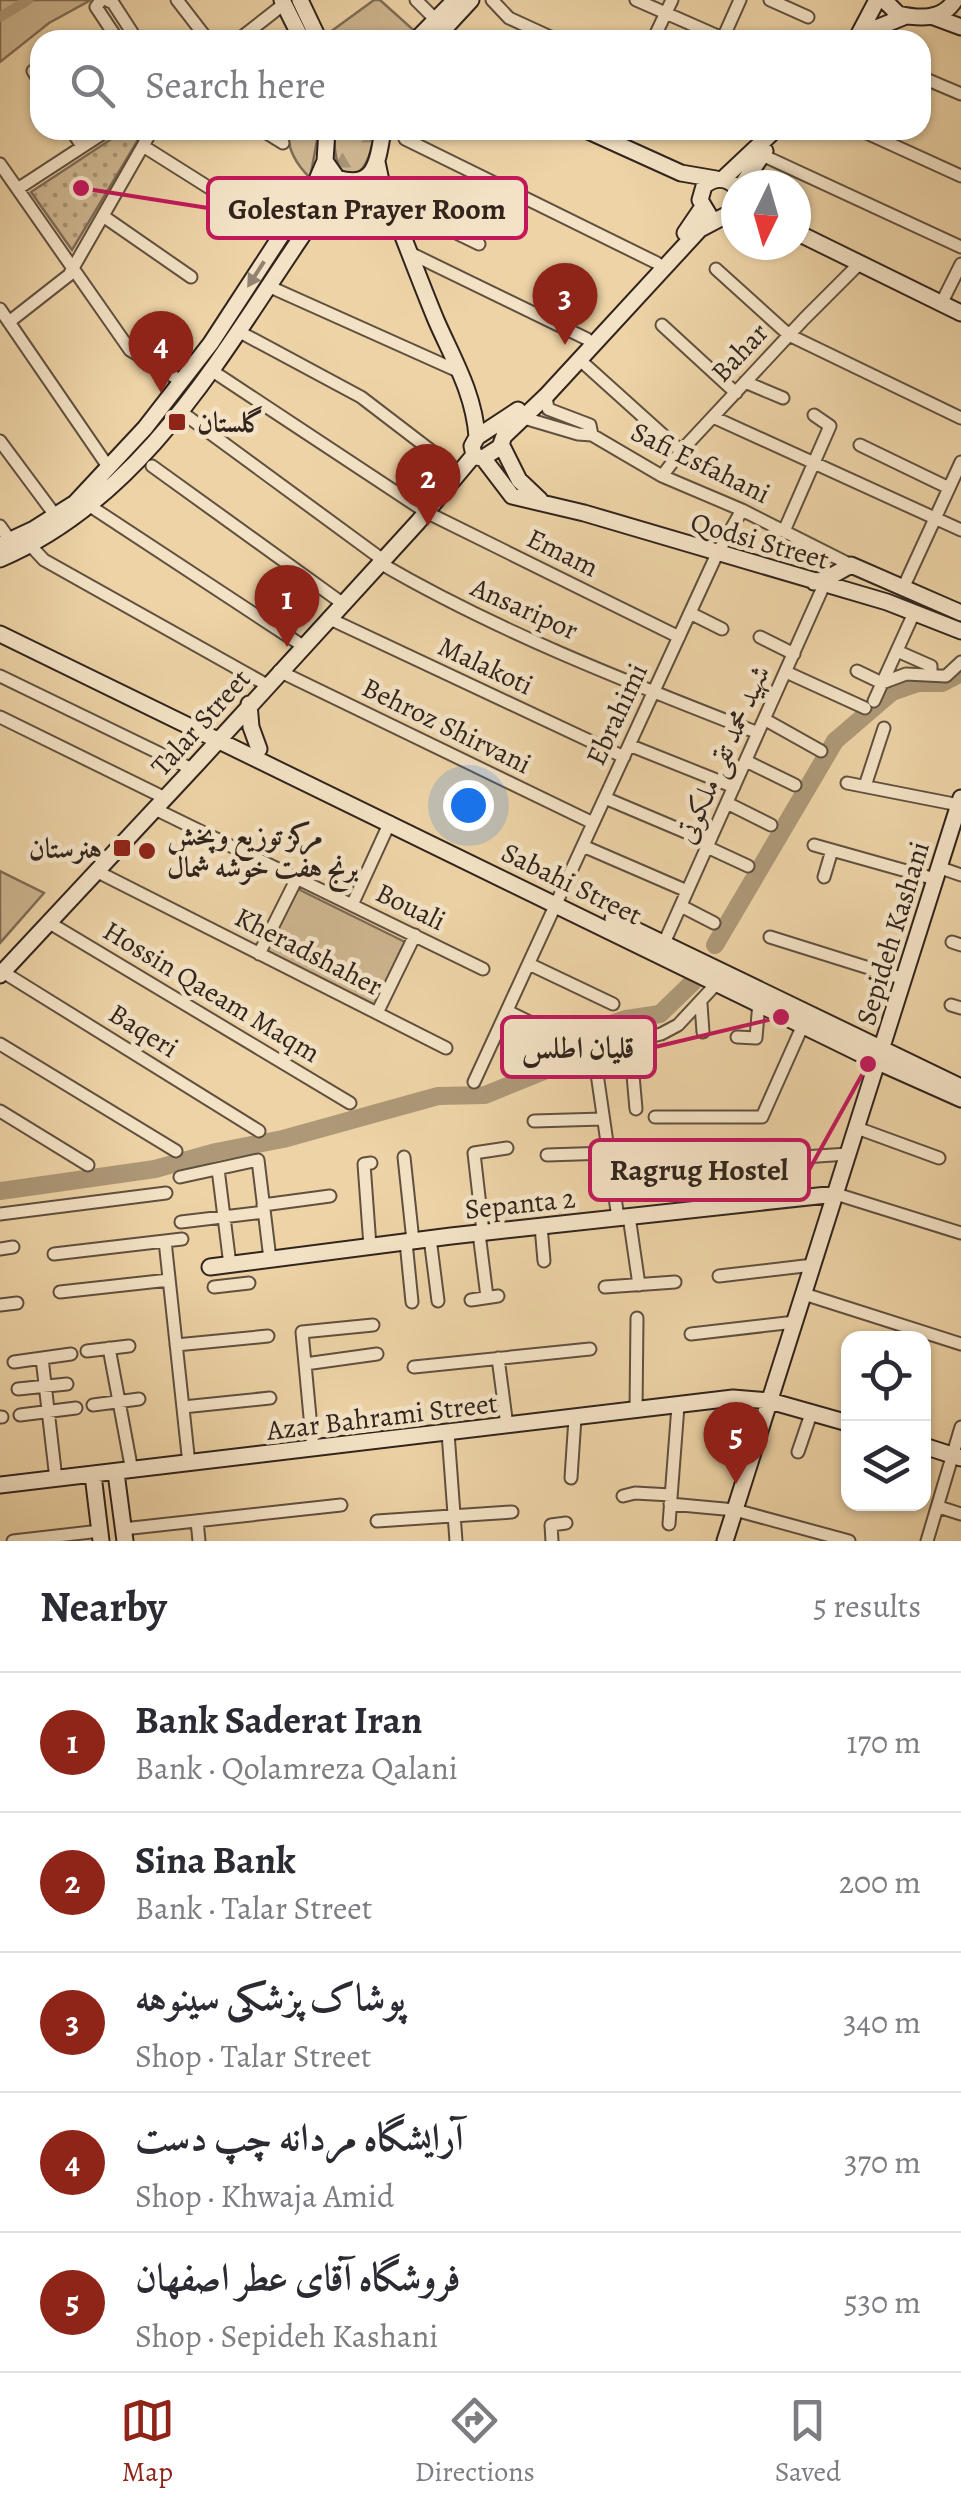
<!DOCTYPE html>
<meta charset="utf-8">
<style>
body{margin:0;font-family:Alegreya,Amiri,serif;background:#f2f2f3;color:#2b2b33}
.controls{position:absolute;right:30px;bottom:30px;display:grid;overflow:hidden;border-radius:20px;box-shadow:0 2px 8px #0004}
.controls button{width:90px;height:90px;display:grid;place-items:center;padding:0;border:0;border-bottom:2px solid #e1e1e2;background:#fff;color:#2b2b33;font:50px sans-serif}
.compass{position:absolute;left:721px;top:170px;width:90px;height:90px;border-radius:50%;background:#fff;box-shadow:0 2px 8px #0004;rotate:185deg}
.you{position:absolute;left:468px;top:805px;width:35px;height:35px;margin:-25px;border:8px solid #fff;border-radius:50%;background:#1a73e8;box-shadow:0 0 0 15px #1a73e833}
.badge{display:grid;place-items:center;width:65px;height:65px;border-radius:50%;background:#8f2418;color:#fff;font-size:32px;font-weight:700}
.pin{position:absolute;translate:-50% -82px;filter:drop-shadow(0 2px 5px #0008)}
.pin::after{content:'';position:absolute;top:52px;width:35px;height:30px;background:inherit;clip-path:polygon(0 0,100% 0,50% 100%)}
.list{margin:0;padding:0;list-style:none}
h2{display:flex;justify-content:space-between;align-items:center;height:130px;margin:0;padding:0 40px;font-size:42px}
h2 small{font-size:32px;font-weight:400;color:#7c7c81}
.list li{display:grid;grid-template-columns:65px 1fr auto;gap:30px;align-items:center;box-sizing:border-box;height:140px;padding:0 40px;border-top:2px solid #e1e1e2}
.list b{display:block;font-size:38px;white-space:nowrap}
.list p{margin:0;font-size:32px;white-space:nowrap;color:#7c7c81}
.list em{font-size:32px;font-style:normal;color:#7c7c81}
.icon{flex:none;width:55px;height:55px;fill:none;stroke:currentColor;stroke-width:2;stroke-linecap:round;stroke-linejoin:round}
.map{position:relative;flex:none;width:961px;height:1541px;overflow:hidden}
.search{position:absolute;background:#fff;box-shadow:0 2px 8px #0004;left:30px;right:30px;top:30px;height:110px;display:flex;align-items:center;gap:25px;box-sizing:border-box;padding:0 35px;border-radius:30px;color:#7c7c81;font-size:38px}
.sheet{height:830px;background:#fff}
nav{display:flex;justify-content:space-around;align-items:center;box-sizing:border-box;height:140px;border-top:2px solid #e1e1e2;background:#fff;font-size:28px;color:#7c7c81}
nav a{display:grid;justify-items:center;gap:5px}
nav .on{color:#8f2418}
.map>svg:first-child{display:block}
.grass{fill:url(#grass-dots);stroke:#7f6c56;stroke-width:2.5}
.forest{fill:url(#forest-firs);stroke:#7f6c56;stroke-width:2.5}
.park{fill:#cdb58f;stroke:#7f6c56;stroke-width:2.5}
.lines{fill:none;stroke-linecap:round;stroke-linejoin:round}
.canal{stroke:#ad9877;stroke-width:10}
.river{stroke:#ad9877;stroke-width:18}
.street-casing{stroke:#60503f;stroke-width:15}
.secondary-casing{stroke:#31241d;stroke-width:19}
.street{stroke:#f3e2c5;stroke-width:11}
.secondary{stroke:#f3e2c5;stroke-width:15}
.oneway{fill:#928371}
.poi-dot{fill:#8f2418;stroke:#f3e2c5;stroke-width:4}
.labels{text-anchor:middle;stroke-width:9;stroke-linejoin:round;paint-order:stroke}
.street-label{font-size:28px;fill:#31241d;stroke:#f3e2c5}
.poi-label{font-size:28px;font-weight:bold;fill:#31241d;stroke:#f3e2c5;text-anchor:start}
.leader{fill:none;stroke:#c2185b;stroke-width:4}
.callout-dot{fill:#c2185b;stroke:#f3e2c5;stroke-width:4}
.callout{fill:#f3e2c5;stroke:#c2185b;stroke-width:4}
.callout-label{font-size:30px;text-anchor:middle;font-weight:bold;fill:#31241d}
</style>
<div class="map">
<svg width="961" height="1541" viewBox="0 0 961 1541">
<defs>
<pattern id="grass-dots" width="8" height="8" patternUnits="userSpaceOnUse" patternTransform="scale(2.5)"><rect width="8" height="8" fill="#cdb58f"/><path d="M2 2h.1M6 6h.1" fill="none" stroke="#a79374" stroke-width="1.8" stroke-linecap="round"/></pattern>
<pattern id="forest-firs" width="22" height="20" patternUnits="userSpaceOnUse" patternTransform="scale(2.5)"><rect width="22" height="20" fill="#cdb58f"/><path d="M5 1l3.5 6h-7zM16 11l3.5 6h-7z" fill="#a79374"/></pattern>
</defs>
<rect width="100%" height="100%" fill="#edd3a6"/>
<filter id="stains"><feTurbulence type="fractalNoise" baseFrequency=".002" numOctaves="4"/><feColorMatrix values="0 0 0 0 .2 0 0 0 0 .09 0 0 0 0 .02 0 0 0 .5 -.17"/></filter>
<radialGradient id="worn" r=".72"><stop offset=".6" stop-color="#630" stop-opacity="0"/><stop offset="1" stop-color="#630" stop-opacity=".3"/></radialGradient>
<path class="grass" d="M125,130H144L72,250L31,192Z"/>
<path class="forest" d="M335,130H375C369,189 330,192 335,130Z"/>
<path class="park" d="M0,0H91L49,23L0,62Z
M374,0H380L418,34L409,40H329L326,35Z
M289,130H319L310,178C297,165 286,149 289,130Z
M0,871L44,893L0,943Z
M298,889L405,942L375,1005L266,951Z"/>
<g class="lines">
<path class="canal" d="M0,17L28,0"/>
<path class="river" d="M715,945L835,741L892,692L918,683H942L961,673
M0,1191L155,1169L216,1152L283,1139L438,1096L485,1095L549,1069L578,1039L593,1030L626,1019L660,1014L693,982"/>
<defs>
<path id="street" d="M101,0L96,7L118,40
M107,0L113,3L137,40
M177,0L208,40
M416,0L436,20
M492,0L509,18L557,40
M636,0L727,40
M770,0L808,17
M723,38L740,0
M238,40L284,4
M653,40L672,0
M33,71L40,82
M921,77L961,94
M71,130L82,146
M262,130L283,143
M860,130L961,176
M405,139L657,263
M143,146L235,204
M762,155L961,247
M0,164L130,350L176,378
M19,188L108,130
M103,216L191,277
M444,227L479,244
M462,236L488,180
M410,253L587,339
M716,269L789,335L961,418
M268,286L460,372
M941,304L961,264
M0,309L109,468
M9,322L69,275L152,130
M662,325L736,393
M238,331L361,397L459,472
M580,360L681,451
M211,370L426,512L679,637
M745,382L783,398
M546,396L548,409L590,425L592,435
M180,411L383,560
M713,417L961,530
M524,418L578,434L592,435L662,476L742,510L851,565
M0,441L55,515
M860,445L949,488
M152,466L342,603
M662,476L681,451L804,319L858,265
M90,506L303,646
M0,526L10,540
M784,531L830,426L814,415
M30,545L44,560L267,685
M380,563C498,632 630,683 758,733
M904,586L961,462
M690,613L722,629
M328,618L624,757
M760,637L794,654
M897,651L931,666V674
M279,671L593,823
M857,671L882,683L906,674L946,676L961,662
M786,672L865,708
M0,676L192,769
M874,701L914,613
M0,717L165,798
M764,719L821,751
M629,745L734,787
M746,761L795,785
M847,783L959,805
M865,786L884,728
M605,798L709,842
M727,803L771,825
M155,809L483,969
M814,845L935,879
M583,846L687,891
M707,847L748,866
M938,867L961,875
M96,871L446,1048
M824,877L832,850
M352,905L390,822
M681,906L714,923
M48,922L350,1103
M770,937L904,979
M952,942L961,945
M664,943L824,585
M259,954L297,878
M529,964L613,1004
M3,972L259,1131
M701,1004L703,1032
M951,1005L961,1008
M507,1011L556,1035
M377,1013L415,935
M737,1037L756,1038L759,1002
M630,1041L636,1109
M0,1044L176,1151
M600,1049L661,1034L678,1025L718,982
M594,1053L618,1218
M474,1082L717,554L742,510
M0,1111L88,1165
M655,1117H762L803,1025
M534,1121L603,1119
M857,1128L939,1158
M547,1155L608,1153
M404,1157L413,1241
M788,1158L848,1154
M218,1169L230,1265
M180,1177L258,1160L270,1259
M836,1194L961,1233
M263,1205L330,1196
M0,1214L166,1193
M629,1216L639,1285
M181,1222L264,1212
M541,1226L544,1261
M483,1232L474,1153L507,1148
M479,1233L487,1297
M430,1238L438,1301
M165,1241L189,1464
M406,1242L412,1302
M370,1246L364,1164L371,1163
M0,1249L13,1247
M54,1254L182,1239
M719,1276L813,1265
M214,1287L249,1283
M605,1287L675,1282
M60,1292L169,1280
M804,1294L961,1344
M471,1300L498,1296
M0,1305L17,1303
M691,1334L795,1322
M176,1345L268,1336
M109,1348L132,1471
M87,1351L129,1346
M42,1358L56,1479
M498,1358L507,1426
M14,1362L71,1354
M305,1364L377,1354
M414,1367L590,1349
M18,1389L67,1384
M93,1405L139,1399
M183,1407L270,1398
M636,1411L637,1318
M20,1415L76,1408
M0,1417H2
M448,1433L456,1541
M313,1449L302,1332L373,1325
M798,1452L812,1411
M571,1478L575,1418
M623,1496L635,1493L671,1495
M670,1504L735,1510L849,1541
M939,1507L961,1514
M197,1521L199,1541
M377,1521L512,1512
M669,1524L678,1406
M123,1529L341,1505
M13,1541L100,1531
M552,1541L551,1525L566,1523
M927,1541L961,1427"/>
<path id="secondary" d="M282,0L302,40
M300,0L319,40
M884,0L898,14C920,19 943,20 955,0
M934,17L961,27
M859,35L906,16
M858,36L877,0
M416,40L455,0
M434,40L471,0
M586,130L681,173L716,179
M325,161L337,178C376,191 378,159 383,130
M377,162L381,181C400,227 417,274 436,320C453,359 474,393 477,437
M723,179L775,130
M742,185L765,151
M709,215L700,200L704,186C715,177 726,177 736,187
M796,232L961,313
M685,233L702,208
M501,444L519,480L540,500
M474,455L472,446L477,437L518,410
M477,457L483,458L500,447L504,436L546,396L700,229L736,210
M483,458L512,496L584,513L887,602L961,631
M0,545L34,529L75,503L145,428L211,343L316,182L325,161L327,130
M0,559C155,493 234,330 327,200L348,181
M814,582L826,579L851,565L961,613
M0,634L869,1058L961,1099
M249,704L251,727L259,749
M613,919L961,1087
M0,975L196,765L418,522L474,455
M210,1267L451,1236L836,1194
M924,1446L961,1458
M116,1473L125,1541
M93,1475L101,1541
M0,1485L733,1398L770,1401L848,1423
M725,1541L961,798"/>
</defs>
<use href="#street" class="street-casing"/>
<use href="#secondary" class="secondary-casing"/>
<use href="#street" class="street"/>
<use href="#secondary" class="secondary"/>
</g>
<defs><path id="oneway-solid" d="M-6-.8H1V-3.2L6.5 0L1 3.2V.8H-6Z" transform="scale(2.5)"/></defs>
<use class="oneway" href="#oneway-solid" transform="translate(256 274) rotate(123)"/>
<g class="poi-dot">
<rect x="167" y="412" width="20" height="20" rx="5"/>
<rect x="112" y="838" width="20" height="20" rx="5"/>
<circle cx="147" cy="851" r="10"/>
</g>
<g class="labels">
<g class="street-label">
<text transform="translate(739 352) rotate(-47)" y="10">Bahar</text>
<text transform="translate(701 462) rotate(26)" y="10">Safi Esfahani</text>
<text transform="translate(760 540) rotate(16)" y="10">Qodsi Street</text>
<text transform="translate(563 552) rotate(26)" y="10">Emam</text>
<text transform="translate(525 608) rotate(24)" y="10">Ansaripor</text>
<text transform="translate(486 665) rotate(25)" y="10">Malakoti</text>
<text transform="translate(616 714) rotate(-65)" y="10">Ebrahimi</text>
<text transform="translate(200 722) rotate(-48)" y="10">Talar Street</text>
<text transform="translate(447 725) rotate(26)" y="10">Behroz Shirvani</text>
<text transform="translate(722 754) rotate(-66)" y="10">شهید محمد تقی ملکوتی</text>
<text transform="translate(572 883) rotate(26)" y="10">Sabahi Street</text>
<text transform="translate(411 906) rotate(26)" y="10">Bouali</text>
<text transform="translate(892 933) rotate(-73)" y="10">Sepideh Kashani</text>
<text transform="translate(309 951) rotate(27)" y="10">Kheradshaher</text>
<text transform="translate(212 991) rotate(31)" y="10">Hossin Qaeam Maqm</text>
<text transform="translate(144 1030) rotate(32)" y="10">Baqeri</text>
<text transform="translate(520 1203) rotate(-6)" y="10">Sepanta 2</text>
<text transform="translate(382 1416) rotate(-7)" y="10">Azar Bahrami Street</text>
</g>
<g class="poi-label">
<text x="197" y="432">گلستان</text>
<text x="167" y="845">مرکز توزیع وپخش<tspan x="167" dy="32">برنج هفت خوشه شمال</tspan></text>
<text x="102" y="858" text-anchor="end">هنرستان</text>
</g>
</g>
<path class="leader" d="M81 188L208 208M781 1017L655 1047M868 1064L809 1170"/>
<g class="callout-dot">
<circle cx="81" cy="188" r="10"/>
<circle cx="781" cy="1017" r="10"/>
<circle cx="868" cy="1064" r="10"/>
</g>
<g class="callout">
<rect x="208" y="178" width="318" height="60" rx="10"/>
<rect x="502" y="1017" width="153" height="60" rx="10"/>
<rect x="590" y="1140" width="219" height="60" rx="10"/>
</g>
<g class="callout-label">
<text x="367" y="219">Golestan Prayer Room</text>
<text x="578" y="1058">قلیان اطلس</text>
<text x="699" y="1180">Ragrug Hostel</text>
</g>
<rect width="100%" height="100%" filter="url(#stains)"/>
<rect width="100%" height="100%" fill="url(#worn)"/>
</svg>
<div class="controls">
<button><svg class="icon" aria-label="locate" viewBox="0 0 24 24"><circle cx="12" cy="12" r="6"/><path d="M12 2v4M12 18v4M2 12h4M18 12h4"/></svg></button>
<button><svg class="icon" aria-label="layers" viewBox="0 0 24 24"><path d="M12 4l9 5-9 5-9-5zM3 14l9 5 9-5"/></svg></button>
</div>
<svg class="compass" viewBox="-18 -18 36 36"><path d="M0-13l5 13h-10z" fill="#e53935"/><path d="M0 13l5-13h-10z" fill="#7c7c81"/></svg>
<div class="you"></div>
<div class="pin badge" style="left:287px;top:647px">1</div>
<div class="pin badge" style="left:428px;top:526px">2</div>
<div class="pin badge" style="left:565px;top:345px">3</div>
<div class="pin badge" style="left:161px;top:393px">4</div>
<div class="pin badge" style="left:736px;top:1484px">5</div>
<div class="search"><svg class="icon" aria-label="search" viewBox="0 0 24 24"><circle cx="10" cy="10" r="6"/><path d="M15 15l6 6"/></svg>Search here</div>
</div>
<section class="sheet">
<h2>Nearby<small>5 results</small></h2>
<ul class="list">
<li><span class="badge">1</span><div><b>Bank Saderat Iran</b><p>Bank · Qolamreza Qalani</p></div><em>170 m</em></li>
<li><span class="badge">2</span><div><b>Sina Bank</b><p>Bank · Talar Street</p></div><em>200 m</em></li>
<li><span class="badge">3</span><div><b>پوشاک پزشکی سینوهه</b><p>Shop · Talar Street</p></div><em>340 m</em></li>
<li><span class="badge">4</span><div><b>آرایشگاه مردانه چپ دست</b><p>Shop · Khwaja Amid</p></div><em>370 m</em></li>
<li><span class="badge">5</span><div><b>فروشگاه آقای عطر اصفهان</b><p>Shop · Sepideh Kashani</p></div><em>530 m</em></li>
</ul>
</section>
<nav>
<a class="on"><svg class="icon" aria-label="map" viewBox="0 0 24 24"><path d="M3 6l6-2 6 2 6-2v14l-6 2-6-2-6 2zM9 4v14M15 6v14"/></svg>Map</a>
<a><svg class="icon" aria-label="directions" viewBox="0 0 24 24"><path d="M12 3l9 9-9 9-9-9zM9 14v-3h6M13 9l2 2-2 2"/></svg>Directions</a>
<a><svg class="icon" aria-label="saved" viewBox="0 0 24 24"><path d="M7 4h10v16l-5-4-5 4z"/></svg>Saved</a>
</nav>
